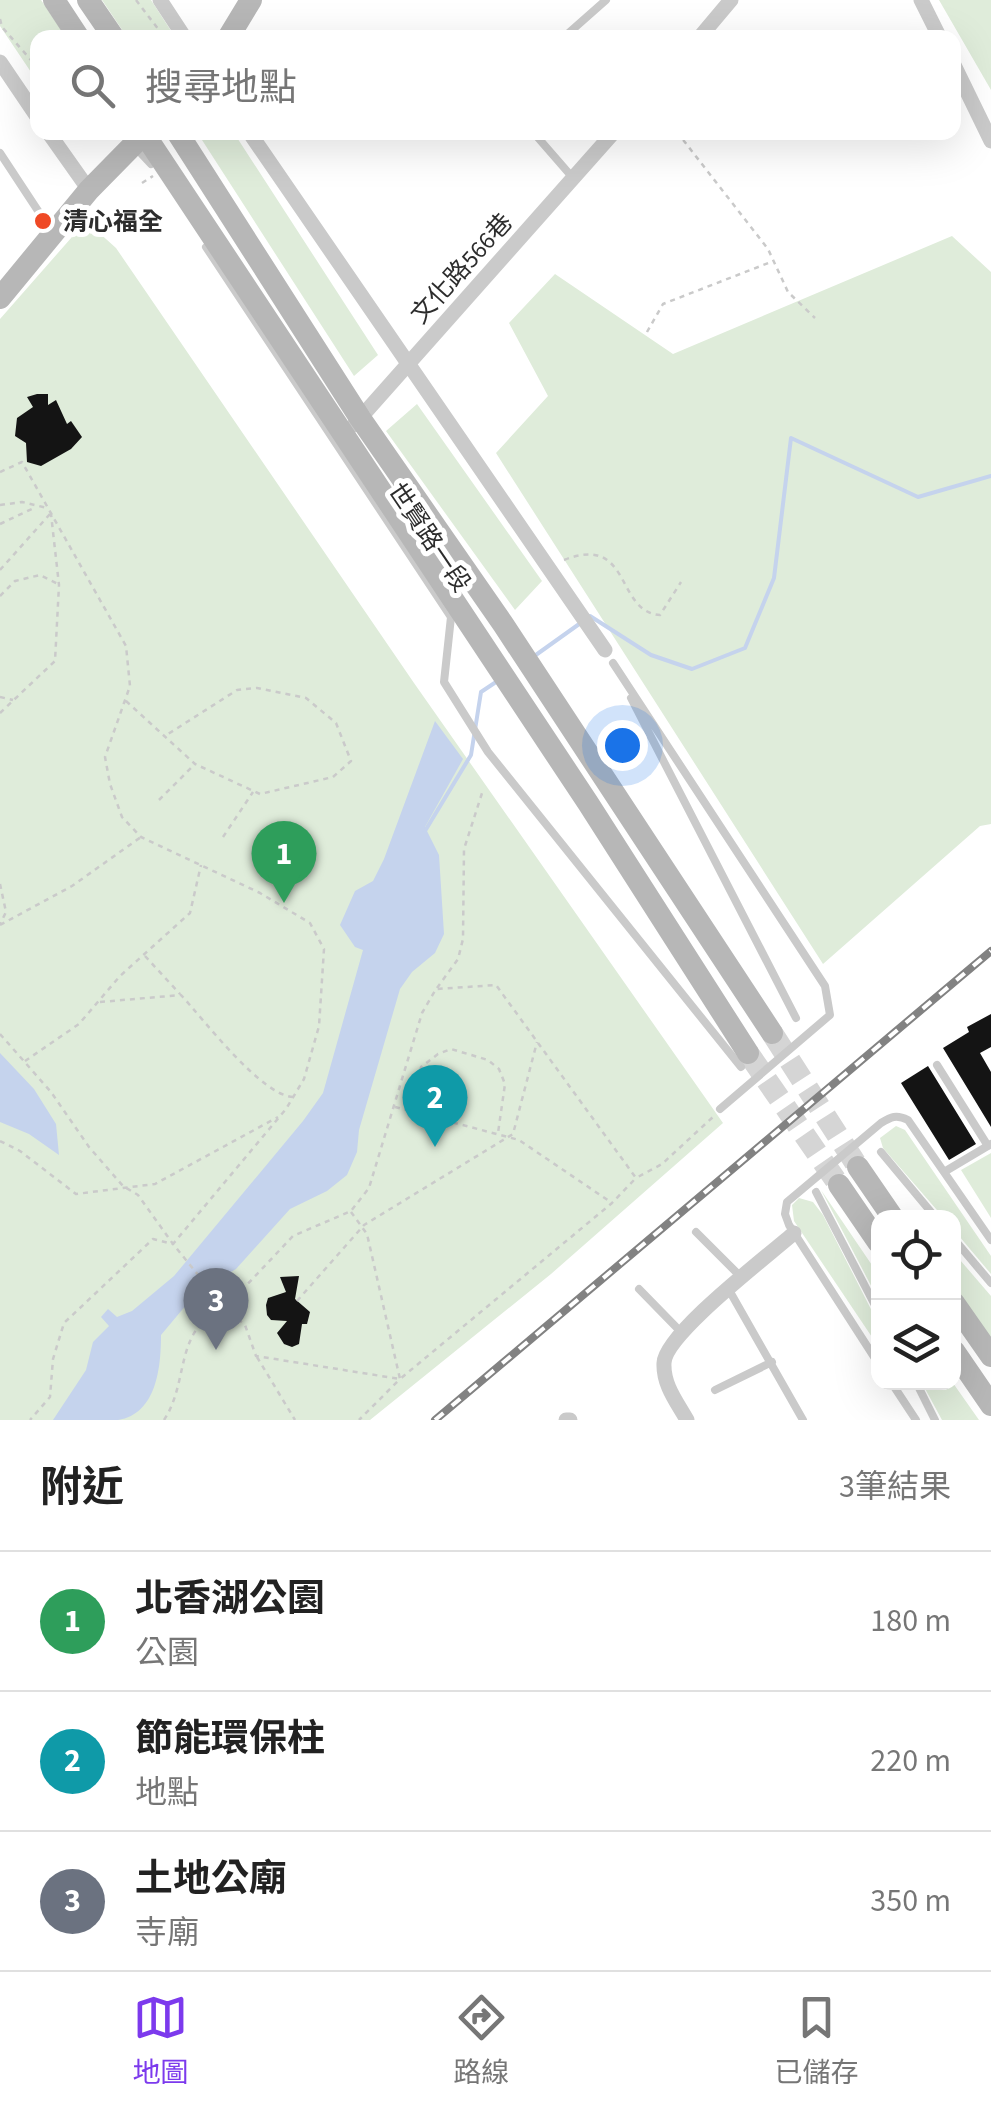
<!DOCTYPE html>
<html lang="zh-TW">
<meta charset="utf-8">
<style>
body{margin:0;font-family:"Source Sans 3","Noto Sans TC",sans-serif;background:#f6f6f6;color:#222}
.controls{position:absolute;right:30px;bottom:30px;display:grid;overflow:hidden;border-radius:20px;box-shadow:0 10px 40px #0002}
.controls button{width:90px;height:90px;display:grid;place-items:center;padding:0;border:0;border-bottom:2px solid #e0e0e0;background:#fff;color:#222;font:50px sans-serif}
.you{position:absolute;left:622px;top:745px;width:35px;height:35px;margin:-25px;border:8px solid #fff;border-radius:50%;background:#1a73e8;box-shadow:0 0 0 15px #1a73e833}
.badge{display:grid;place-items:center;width:65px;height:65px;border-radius:50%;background:#7c3aed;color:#fff;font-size:32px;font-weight:700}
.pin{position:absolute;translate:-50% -82px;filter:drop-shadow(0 2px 5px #0008)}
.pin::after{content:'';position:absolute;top:52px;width:35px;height:30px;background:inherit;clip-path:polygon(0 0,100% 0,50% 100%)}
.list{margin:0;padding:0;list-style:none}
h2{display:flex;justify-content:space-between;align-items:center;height:130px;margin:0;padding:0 40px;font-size:42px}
h2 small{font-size:32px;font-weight:400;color:#767676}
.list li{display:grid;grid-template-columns:65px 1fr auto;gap:30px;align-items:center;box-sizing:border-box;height:140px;padding:0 40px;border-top:2px solid #e0e0e0}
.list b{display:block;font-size:38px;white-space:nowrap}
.list p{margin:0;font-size:32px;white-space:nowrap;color:#767676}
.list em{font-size:32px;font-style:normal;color:#767676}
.icon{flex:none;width:55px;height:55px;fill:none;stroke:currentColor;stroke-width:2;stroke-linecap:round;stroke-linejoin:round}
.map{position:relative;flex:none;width:991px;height:1420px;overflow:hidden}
.search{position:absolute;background:#fff;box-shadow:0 10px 40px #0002;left:30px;right:30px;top:30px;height:110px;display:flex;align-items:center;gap:25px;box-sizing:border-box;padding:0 35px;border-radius:20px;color:#767676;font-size:38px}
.sheet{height:550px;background:#fff}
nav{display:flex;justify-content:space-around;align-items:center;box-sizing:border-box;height:140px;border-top:2px solid #e0e0e0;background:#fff;font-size:28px;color:#767676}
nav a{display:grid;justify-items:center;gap:5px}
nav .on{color:#7c3aed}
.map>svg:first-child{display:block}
.green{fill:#dfecda}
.water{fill:#c5d3ed}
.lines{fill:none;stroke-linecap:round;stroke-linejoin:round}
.stream{stroke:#c5d3ed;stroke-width:4}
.building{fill:#141414}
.secondary-tunnel{stroke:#d5d5d5;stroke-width:22;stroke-dasharray:22 11;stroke-linecap:butt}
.path{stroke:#cacaca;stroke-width:2.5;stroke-dasharray:5 5;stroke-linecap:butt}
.lane{stroke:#cacaca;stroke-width:8}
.street{stroke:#cacaca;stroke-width:15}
.secondary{stroke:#b7b7b7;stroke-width:22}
.rail-casing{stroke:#828282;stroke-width:8}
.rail{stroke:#fff;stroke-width:4;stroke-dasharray:11;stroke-linecap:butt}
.poi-dot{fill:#ef4925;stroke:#fff;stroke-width:4}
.labels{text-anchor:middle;stroke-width:10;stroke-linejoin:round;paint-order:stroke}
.poi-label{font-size:25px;font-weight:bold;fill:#2d2d2d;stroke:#fff;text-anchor:start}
.street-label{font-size:25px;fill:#2d2d2d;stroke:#fff}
</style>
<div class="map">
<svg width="991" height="1420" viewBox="0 0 991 1420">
<rect width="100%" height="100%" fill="#fff"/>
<path class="green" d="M0,0H41L66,37L38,38L37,81L0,26Z
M102,0H151L175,37H127Z
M939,0H991V90Z
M208,132L234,133L378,355L354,376L202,140Z
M86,221L116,248L129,267L414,683L723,1123L551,1274L370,1420H0V319Z
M952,236L991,272V824L980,826L823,964L496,453L548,396L509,323L555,274L673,354Z
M417,404L542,581L515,610L386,431Z
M896,1126L905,1130L991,1256V1274L954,1230V1218L943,1217L883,1148L880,1138Z
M991,1153V1218L961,1170Z
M821,1190L878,1274V1299Z
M799,1198L813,1202L823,1215L878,1323V1346L794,1221L792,1205Z
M954,1253L991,1296V1340L954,1284Z
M922,1383H953L979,1420H942Z"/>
<path class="water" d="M435,721L463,759L425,827L439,855L444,934L435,953L412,972L400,989L359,1130L357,1152L347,1175L327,1191L290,1209L236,1269L209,1285L187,1304L161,1335C161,1366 157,1414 118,1420C97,1420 74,1420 53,1420L86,1370L93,1342L109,1326L101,1317L108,1309L117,1317L132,1311L174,1276L303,1121L323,1093L363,950L355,947L340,925L355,891L373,881L384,859Z
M0,1053L34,1089L56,1124L59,1155L29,1134L0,1122Z"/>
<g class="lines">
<path class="stream" d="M590,616L651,655L692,669L745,648L774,578L791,438L918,497L991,476
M533,657L582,622
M425,831L471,755L481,692L496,682"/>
</g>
<path class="building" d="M37,394H48V405L56,400L67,424L71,421L82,437L71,449L41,466L27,462L26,443L15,436L17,418L33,407L27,397Z
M991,1014V1047L980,1053L991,1072V1127L943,1048L969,1032L967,1027Z
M928,1066L976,1144L949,1160L901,1083Z
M299,1276L295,1299L310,1312L307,1324H302L299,1344L292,1347L284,1344L277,1333L287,1321L271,1320L267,1315L266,1305L268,1298L286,1292L280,1277Z"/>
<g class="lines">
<path class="secondary-tunnel" d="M772,1033L858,1167
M748,1053L839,1185"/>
<path class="path" d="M136,0L165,38
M0,19L2,27L38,68
M677,132L768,249L788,292L815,318
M142,183L153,176
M647,332L663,304L771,262
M0,472L22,462L126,646L130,686L105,757L110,784L122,817L141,837L260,893L310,923L324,949L319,1026L304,1079L286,1109L173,1244L225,1308L293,1236L351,1211L369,1188L422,1013L436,989L496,985L636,1178L662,1164L714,1116
M0,505L22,502L47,508
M0,524L36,507
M564,560C632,533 615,612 660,615L681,582
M0,570L50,514
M0,596L15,581L40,575L58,584
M0,697L13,700
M126,701L195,764L260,794L333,777L351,761L336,723L306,698L257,688L237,690L165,736
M0,713L55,661L59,585L51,514
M159,800L194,765
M223,837L253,792
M0,884L6,912L0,924
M0,925L72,886L141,837
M145,956L180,994
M437,988L458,959L463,939L464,849L483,790
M100,1002L181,995C204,1020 261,1095 293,1097
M0,1034L51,1092L89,1147L123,1186L138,1195L173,1244L153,1239L64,1323L53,1359L50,1397L30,1420
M25,1061L79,1024L120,976L190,913L201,865
M395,1107L519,1140L612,1203
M410,1109L421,1067L438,1054L451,1049L488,1060L499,1069L505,1084L498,1133
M0,1141L20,1151L76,1194L155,1184L278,1117
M351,1212L367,1234L400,1379L359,1420
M297,1301L364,1225L513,1134L537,1042
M257,1357L295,1420
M164,1420C190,1381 173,1328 225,1308L245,1325L256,1356L400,1379L612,1203L635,1179"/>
<path class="lane" d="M563,38L606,0
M86,132H90
M121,132L151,164
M533,132L573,178
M0,153L50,229
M206,247L451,617L444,682L488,752L741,1067
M613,663L825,986L830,1015L720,1109
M631,698L796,1018
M937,1065L988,1146
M881,1152L936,1218
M944,1172L991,1144
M816,1192L878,1311
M696,1232L742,1278
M954,1239L991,1283
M639,1289L680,1331
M729,1290L803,1420
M878,1363L789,1225L785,1214L787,1202L881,1123C891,1117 896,1114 908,1120L991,1240
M891,1382L916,1420
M916,1382L935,1420
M715,1390L772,1362"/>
<path class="street" d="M160,0L185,38
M921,0L940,38
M699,38L731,0
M0,62L38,118
M954,65L991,141
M48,132L89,190
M249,132L605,650
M354,425L614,132
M566,1420H570
M687,1420C677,1402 663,1385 664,1363C665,1334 768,1256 794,1233"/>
<path class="secondary" d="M54,0L79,38
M88,0L114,38
M228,38L251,0
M143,132L588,803L748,1053
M177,132L360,418L503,624L772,1033
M0,298L89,190L146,132
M858,1167L893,1218
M839,1185L878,1242
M954,1303L991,1356
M954,1351L991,1405"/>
<defs>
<path id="rail" d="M435,1420L991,951"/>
</defs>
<use href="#rail" class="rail-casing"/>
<use href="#rail" class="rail"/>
</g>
<circle class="poi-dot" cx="43" cy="221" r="10"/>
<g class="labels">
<g class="poi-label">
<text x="63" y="230">清心福全</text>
</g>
<g class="street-label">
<text transform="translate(461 268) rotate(-48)" y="9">文化路566巷</text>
<text transform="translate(430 537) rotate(56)" y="9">世賢路一段</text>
</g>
</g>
</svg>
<div class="controls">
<button><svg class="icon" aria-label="locate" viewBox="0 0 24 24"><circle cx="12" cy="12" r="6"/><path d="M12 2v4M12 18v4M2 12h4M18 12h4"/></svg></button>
<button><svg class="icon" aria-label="layers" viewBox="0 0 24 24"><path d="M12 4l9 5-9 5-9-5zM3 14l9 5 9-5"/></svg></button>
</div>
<div class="you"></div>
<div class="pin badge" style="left:284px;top:903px;background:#2e9e5b">1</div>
<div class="pin badge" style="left:435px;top:1147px;background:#0f9aa8">2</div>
<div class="pin badge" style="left:216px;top:1350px;background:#6b7280">3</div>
<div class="search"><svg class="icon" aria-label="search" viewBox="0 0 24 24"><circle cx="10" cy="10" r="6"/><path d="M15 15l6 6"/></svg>搜尋地點</div>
</div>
<section class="sheet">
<h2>附近<small>3筆結果</small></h2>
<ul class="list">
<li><span class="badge" style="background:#2e9e5b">1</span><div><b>北香湖公園</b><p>公園</p></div><em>180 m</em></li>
<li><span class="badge" style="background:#0f9aa8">2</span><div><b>節能環保柱</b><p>地點</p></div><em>220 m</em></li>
<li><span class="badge" style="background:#6b7280">3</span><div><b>土地公廟</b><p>寺廟</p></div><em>350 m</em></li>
</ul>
</section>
<nav>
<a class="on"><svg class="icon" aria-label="map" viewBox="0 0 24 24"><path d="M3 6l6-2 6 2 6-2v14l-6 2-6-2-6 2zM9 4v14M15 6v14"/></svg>地圖</a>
<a><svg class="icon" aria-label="directions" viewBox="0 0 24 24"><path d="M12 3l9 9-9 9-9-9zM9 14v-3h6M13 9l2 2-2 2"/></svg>路線</a>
<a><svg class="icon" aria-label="saved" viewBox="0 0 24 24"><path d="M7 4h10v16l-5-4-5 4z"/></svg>已儲存</a>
</nav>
